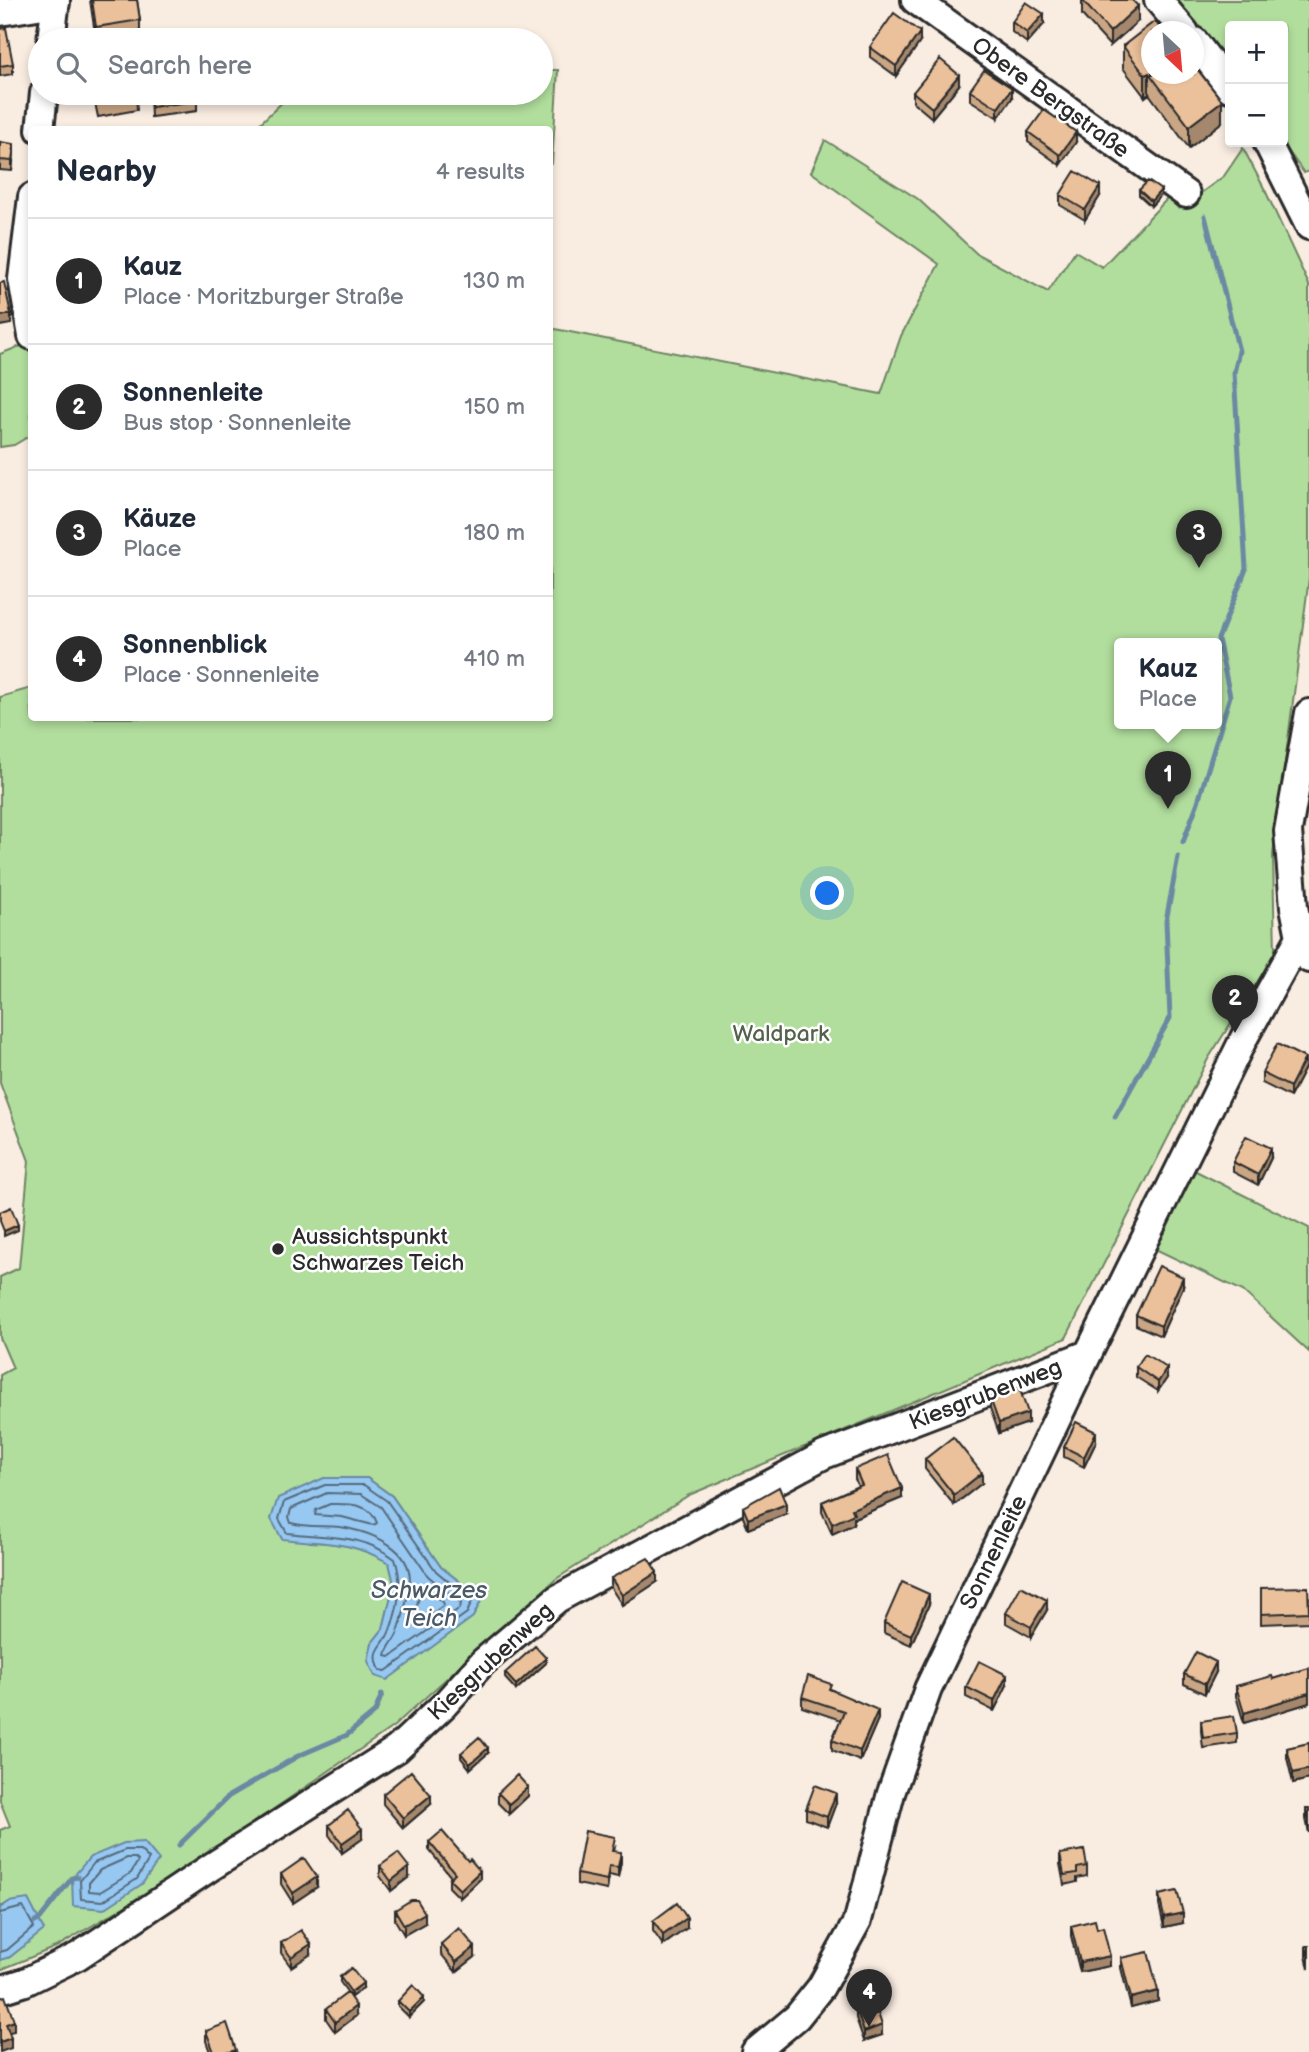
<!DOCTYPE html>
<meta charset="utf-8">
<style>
body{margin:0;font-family:"Balsamiq Sans",sans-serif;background:#f2f2f3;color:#1f2937}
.controls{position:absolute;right:21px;top:21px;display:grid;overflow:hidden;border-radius:7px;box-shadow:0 4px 10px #0003}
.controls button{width:63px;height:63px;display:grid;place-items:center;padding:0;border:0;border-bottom:2px solid #e0e1e3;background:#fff;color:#1f2937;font:35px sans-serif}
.compass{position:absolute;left:1141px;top:21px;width:63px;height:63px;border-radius:50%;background:#fff;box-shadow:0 4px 10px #0003;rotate:154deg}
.you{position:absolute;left:828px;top:894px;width:24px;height:24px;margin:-18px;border:5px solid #fff;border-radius:50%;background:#1a73e8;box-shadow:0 0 0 10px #1a73e833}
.badge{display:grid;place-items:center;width:46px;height:46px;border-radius:50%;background:#2b2b2b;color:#fff;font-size:23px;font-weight:700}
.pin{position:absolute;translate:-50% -58px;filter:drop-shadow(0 2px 4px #0008)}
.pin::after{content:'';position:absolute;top:37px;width:24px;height:21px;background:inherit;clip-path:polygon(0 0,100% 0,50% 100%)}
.popup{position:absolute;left:1114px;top:638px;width:108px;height:91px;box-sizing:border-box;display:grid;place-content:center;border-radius:7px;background:#fff;filter:drop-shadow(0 2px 5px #0005);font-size:23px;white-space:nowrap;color:#747a83}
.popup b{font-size:26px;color:#1f2937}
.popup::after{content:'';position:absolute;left:50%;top:100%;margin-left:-14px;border:14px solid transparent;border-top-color:#fff}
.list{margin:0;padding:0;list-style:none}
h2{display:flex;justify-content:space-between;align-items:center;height:91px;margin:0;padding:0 28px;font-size:30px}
h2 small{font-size:23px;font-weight:400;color:#747a83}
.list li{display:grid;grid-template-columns:46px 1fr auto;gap:21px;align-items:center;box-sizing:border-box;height:126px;padding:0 28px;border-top:2px solid #e0e1e3}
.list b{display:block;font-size:26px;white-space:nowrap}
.list p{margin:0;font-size:23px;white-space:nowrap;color:#747a83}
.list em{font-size:23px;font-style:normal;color:#747a83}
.icon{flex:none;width:38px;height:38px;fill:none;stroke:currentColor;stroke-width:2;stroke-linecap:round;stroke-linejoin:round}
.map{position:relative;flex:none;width:1309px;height:2052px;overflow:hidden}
.search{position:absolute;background:#fff;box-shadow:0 4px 10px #0003;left:28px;top:28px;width:525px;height:77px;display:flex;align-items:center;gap:18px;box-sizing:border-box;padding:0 24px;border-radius:38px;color:#747a83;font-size:26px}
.panel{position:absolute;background:#fff;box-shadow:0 4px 10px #0003;left:28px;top:126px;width:525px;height:595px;border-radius:7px}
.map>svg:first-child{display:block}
.green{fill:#b1de9d;stroke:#6e8464;stroke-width:2;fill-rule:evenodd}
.water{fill:#96c8f2;stroke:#6b89a2;stroke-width:2}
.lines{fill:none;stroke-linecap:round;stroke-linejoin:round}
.shore{stroke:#566a7b;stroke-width:2}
.stream{stroke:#6b89a2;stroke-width:5}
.minor-casing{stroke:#2b2b2b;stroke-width:32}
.minor{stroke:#fff;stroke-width:26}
.wall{fill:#caa685;stroke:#2b2b2b;stroke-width:2}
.shaded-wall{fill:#a4876c;stroke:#2b2b2b;stroke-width:2}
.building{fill:#ebc19b;stroke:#2b2b2b;stroke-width:2}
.poi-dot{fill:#2b2b2b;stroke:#fff;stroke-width:2.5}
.labels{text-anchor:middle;stroke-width:5;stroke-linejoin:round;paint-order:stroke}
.street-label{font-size:23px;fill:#2b2b2b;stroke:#fff}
.park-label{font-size:23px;fill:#53614d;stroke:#fff}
.poi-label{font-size:23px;fill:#2b2b2b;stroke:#fff;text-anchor:start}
.water-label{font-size:24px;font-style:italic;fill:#4b5a67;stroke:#fff}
</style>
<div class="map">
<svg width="1309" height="2052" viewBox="0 0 1309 2052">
<rect width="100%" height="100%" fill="#f9ece1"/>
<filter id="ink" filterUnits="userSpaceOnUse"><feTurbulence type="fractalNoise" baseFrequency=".0143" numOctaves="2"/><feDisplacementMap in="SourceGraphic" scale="14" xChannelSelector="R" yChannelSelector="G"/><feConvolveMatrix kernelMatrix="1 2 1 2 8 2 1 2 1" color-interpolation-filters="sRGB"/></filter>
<g filter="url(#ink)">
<path class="green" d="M1173,0H1309V171L1304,173L1282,142L1283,26H1230V69Z
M541,70H558L552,164L550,163V130L254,129L292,93H541Z
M825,140L918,199L977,254L1048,292L1075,251L1102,267L1168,198L1179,209L1224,176L1243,148L1265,190L1309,285V578L1273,855L1275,954L1208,1059L1066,1338L689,1495L556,1579L394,1726L184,1871L58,1946L0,1970V1960L10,1957L9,1902L0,1908V1830L10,1826L0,1801V1375L13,1368L0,1338V1277L19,1268L29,1161L0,1083V697L31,688L32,718H550V328L881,394L901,336L939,264L811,172ZM1119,643H1217V723H1119ZM324,1478H367L392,1496L441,1567L482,1599L372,1643L383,1629L394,1584L390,1563C361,1547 342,1543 310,1542Z
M31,342V435L14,445L0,447V354Z
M1186,1166L1309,1228V1352L1243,1291L1149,1246Z"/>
<path class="water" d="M324,1478H367L392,1496L441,1567L482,1599L473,1617L387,1680L375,1676L368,1661L372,1643L383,1629L394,1584L389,1563C349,1540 326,1544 282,1539L271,1519L278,1498Z
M144,1842L159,1860L142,1884L104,1909L73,1906L72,1878L90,1857L124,1843Z
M28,1899L44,1930L10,1957L0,1960V1908L9,1902Z"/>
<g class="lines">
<path class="shore" d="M325,1485H364L387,1501L436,1571L472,1601L467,1613L386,1671L380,1670C370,1649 384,1647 390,1630C399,1607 403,1582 395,1559C361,1533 327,1538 287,1533L279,1519L284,1502Z
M327,1493L361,1494L381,1507L428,1576L461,1603L460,1608L390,1657L386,1656C387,1646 395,1641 398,1632C403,1618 406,1603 409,1589C417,1549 372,1532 340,1527C324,1525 307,1528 291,1523L289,1517L291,1509Z
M330,1504C348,1504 370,1502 377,1523L373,1525L342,1517L315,1515L316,1510Z
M422,1587L443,1602L444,1605L415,1626L412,1622Z
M125,1850H140L149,1859L137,1879L103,1901L81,1899L80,1881L94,1863Z
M127,1858H135L138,1861L131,1873L100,1892L89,1891V1883L100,1870Z
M0,1913L23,1907L34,1927L7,1950L0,1952"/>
<path class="stream" d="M1183,842L1198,802L1230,696L1218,639L1246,569L1234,373L1239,351L1205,216
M1115,1117L1170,1018L1166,921L1178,857
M179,1845L229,1796L298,1756L347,1735L375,1712L382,1694
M35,1922L39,1920L72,1878L78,1877"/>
<defs>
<path id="minor" d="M915,0L1186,194
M1158,0L1185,32
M0,12L56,3
M51,40L56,0
M1194,41L1230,88
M40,130L44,93
M1267,142L1309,226
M32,197L22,279L32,336
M1309,713L1288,831L1294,907L1300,937L1309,959
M0,1990L25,1982L78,1956L211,1867L397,1749L444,1705L483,1662L557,1599L824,1455L1088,1354
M755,2052L797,2017L821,1987L858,1920L891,1793L928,1689L1088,1354L1244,1038L1300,937"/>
</defs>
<use href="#minor" class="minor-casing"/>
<use href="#minor" class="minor"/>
</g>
<path class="wall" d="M90,0H137L140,20V35L109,40H96Z
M1082,0L1138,21L1110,46L1082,15Z
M1012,22L1044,24L1027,43L1012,32Z
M0,29L13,64V74L0,76Z
M920,42L896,76L870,57V47Z
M1123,46L1152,74L1181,81L1222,122L1189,148L1149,94L1145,97L1123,68Z
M959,85L932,118L913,102V92Z
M970,90L1012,98L998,118L970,100Z
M93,93H136L137,110L98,117Z
M150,93L197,101V111L151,117Z
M1028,132L1076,142L1060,165L1028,142Z
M0,142L14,154L12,171L0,170Z
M1139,190L1161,195L1151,206L1139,195Z
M1060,195L1100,196L1085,220L1060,205Z
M1305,1068L1290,1097L1262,1083V1073Z
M1271,1158L1258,1185L1233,1172V1162Z
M1183,1287L1161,1336L1136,1325V1315Z
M1136,1367L1167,1378L1158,1391L1136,1377Z
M990,1398L1028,1423L999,1433L990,1408Z
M1096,1442L1084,1467L1064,1457V1447Z
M925,1459L982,1483L954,1505L925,1469Z
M855,1469L902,1498L854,1518V1524L832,1534L822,1512V1502L858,1486L855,1479Z
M743,1507L786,1514L748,1529L743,1517Z
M611,1578L657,1582L622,1605L611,1588Z
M1261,1588L1309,1597V1622L1261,1624Z
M929,1604L911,1645L884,1633V1623Z
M1047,1610L1031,1637L1006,1623V1613Z
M546,1663L516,1690L505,1678V1673Z
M1309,1668V1703L1244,1723L1236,1696V1686L1273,1679Z
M1216,1672L1205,1694L1184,1684V1674Z
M1007,1685L994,1711L966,1697V1687Z
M831,1689L878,1719L860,1761L832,1750V1740L841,1720L802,1707V1697Z
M1201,1721L1237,1733V1743L1203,1748L1201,1731Z
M1309,1743V1779L1293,1783L1287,1758V1748Z
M461,1753H488L470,1769L461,1758Z
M498,1793L528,1796L509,1814L498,1803Z
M383,1794L431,1804L403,1828L383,1804Z
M836,1803L827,1827L806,1819V1809Z
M1306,1809H1309V1833L1306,1819Z
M329,1825L362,1839L342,1853L329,1835Z
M429,1842L480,1879L460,1898L449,1887V1879L451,1877L429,1850Z
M615,1847L614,1851L621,1862L618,1877L609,1875L607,1890L577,1884V1874Z
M1060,1854L1087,1866V1876L1077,1878V1882L1064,1885L1060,1864Z
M380,1866L409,1877L391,1891L380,1876Z
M281,1874L317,1887L293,1903L281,1884Z
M1159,1895L1183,1923L1164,1927L1159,1905Z
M395,1910L425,1923L404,1935L395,1920Z
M653,1921L687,1928L663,1945L653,1931Z
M1071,1926L1097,1929L1110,1966L1080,1972L1071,1936Z
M281,1943L311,1954L291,1967L281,1953Z
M441,1944L475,1957L456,1972L441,1954Z
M1306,1946H1309V1969L1306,1956Z
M1121,1958L1158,2001L1131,2008L1121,1968Z
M340,1977L363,1988L351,1997L340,1982Z
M398,2001L424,2002L409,2017L398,2006Z
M856,2008L882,2035L864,2041L856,2018Z
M326,2009L356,2016L335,2032L326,2019Z
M206,2031L236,2052H210L206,2041Z"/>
<path class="shaded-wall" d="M1138,6V21L1110,46V32Z
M1044,14V24L1027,43V33Z
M920,32V42L896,76V66Z
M1149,73V94L1145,97V75Z
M959,75V85L932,118V108Z
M1012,88V98L998,118V108Z
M1222,101V122L1189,148V126Z
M1076,132V142L1060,165V155Z
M14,144V154L12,171V161Z
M1100,186V196L1085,220V210Z
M1161,190V195L1151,206V201Z
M11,314V324L0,326V316Z
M1305,1058V1068L1290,1097V1087Z
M1271,1148V1158L1258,1185V1175Z
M18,1225V1230L4,1236V1231Z
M1183,1277V1287L1161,1336V1326Z
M1167,1368V1378L1158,1391V1382Z
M1028,1413V1423L999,1433V1423Z
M1096,1432V1442L1084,1467V1457Z
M982,1473V1483L954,1505V1495Z
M902,1488V1498L854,1518V1524L832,1534V1524L852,1509Z
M786,1504V1514L748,1529V1519Z
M657,1572V1582L622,1605V1595Z
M929,1594V1604L911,1645V1635Z
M1047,1600V1610L1031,1637V1627Z
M546,1658V1663L516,1690V1685Z
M1216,1662V1672L1205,1694V1684Z
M1007,1675V1685L994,1711V1701Z
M1309,1693V1703L1244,1723V1713Z
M878,1710V1719L860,1761V1751Z
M488,1748V1753L470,1769V1764Z
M1309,1769V1779L1293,1783V1773Z
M528,1787V1796L509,1814V1804Z
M836,1793V1803L827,1827V1817Z
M431,1795V1804L403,1828V1818Z
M362,1829V1839L342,1853V1843Z
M621,1852V1862L618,1877V1867Z
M609,1866V1875L607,1890V1880Z
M409,1867V1877L391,1891V1881Z
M480,1871V1879L460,1898V1890Z
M317,1877V1887L293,1903V1893Z
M425,1913V1923L404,1935V1925Z
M1183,1913V1923L1164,1927V1917Z
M687,1918V1928L663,1945V1935Z
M311,1944V1954L291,1967V1957Z
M475,1947V1957L456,1972V1962Z
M1110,1956V1966L1080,1972V1962Z
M363,1983V1988L351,1997V1992Z
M1158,1991V2001L1131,2008V1998Z
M424,1997V2002L409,2017V2012Z
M356,2006V2016L335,2032V2022Z
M14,2021V2031L6,2033V2024Z
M882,2025V2035L864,2041V2032Z
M11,2038V2048L0,2052V2042Z"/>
<path class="building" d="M92,0H137L140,20L96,27Z
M1082,0H1132L1138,6L1110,32Z
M1026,2L1044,14L1027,33L1012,22Z
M894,13L920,32L896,66L870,47Z
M1155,21L1163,32H1152V74H1175L1181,81L1191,74H1194V72L1197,69L1222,101L1189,126L1149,73L1145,75L1123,46Z
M6,28L13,64L0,66V29Z
M940,59L959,75L932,108L913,92Z
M984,70L1012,88L998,108L970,90Z
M96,93H136L137,95L98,102Z
M150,93H196L197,101L151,107Z
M1044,110L1076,132L1060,155L1028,132Z
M0,142L14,144L12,161L0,160Z
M1075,171L1100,186L1085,210L1060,195Z
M1148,181L1161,190L1151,201L1139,190Z
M4,282L11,314L0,316V283Z
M1277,1044L1305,1058L1290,1087L1262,1073Z
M1246,1136L1271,1148L1258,1175L1233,1162Z
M11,1207L18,1225L4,1231L0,1221V1212Z
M1159,1266L1183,1277L1161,1326L1136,1315Z
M1145,1354L1167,1368L1158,1382L1136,1367Z
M1019,1387L1028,1413L999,1423L990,1398Z
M1076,1422L1096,1432L1084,1457L1064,1447Z
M953,1437L982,1473L954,1495L925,1459Z
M888,1455L902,1488L852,1509L854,1514L832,1524L822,1502L862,1485L855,1469Z
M779,1487L786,1504L748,1519L743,1507Z
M648,1558L657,1572L622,1595L611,1578Z
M902,1582L929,1594L911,1635L884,1623Z
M1021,1586L1047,1600L1031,1627L1006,1613Z
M1308,1587L1309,1612L1261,1614V1588Z
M535,1646L546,1658L516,1685L505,1673Z
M1196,1652L1216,1662L1205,1684L1184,1674Z
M979,1661L1007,1675L994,1701L966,1687Z
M1309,1668V1693L1244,1713L1236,1686L1272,1676L1273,1679Z
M808,1676L831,1684L829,1689L878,1710L860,1751L832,1740L844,1711L802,1697Z
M1234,1716L1237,1733L1203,1738L1201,1721Z
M479,1737L488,1748L470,1764L461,1753Z
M1309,1743V1769L1293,1773L1287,1748Z
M411,1771L431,1795L403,1818L383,1794Z
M517,1775L528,1787L509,1804L498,1793Z
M815,1785L836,1793L827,1817L806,1809Z
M1306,1809H1309V1823Z
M348,1810L362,1829L342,1843L329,1825Z
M442,1831L468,1861L470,1859L480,1871L460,1890L449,1879L455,1873L429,1842Z
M585,1831L615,1837L612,1851L621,1852L618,1867L609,1866L607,1880L577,1874Z
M1084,1850L1087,1866L1077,1868V1873L1064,1875L1060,1854Z
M398,1853L409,1867L391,1881L380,1866Z
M304,1858L317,1877L293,1893L281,1874Z
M1177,1891L1183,1913L1164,1917L1159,1895Z
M411,1900H417L425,1913L404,1925L395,1910Z
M677,1903L687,1918L663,1935L653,1921Z
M1095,1920L1097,1929L1103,1927L1110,1956L1080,1962L1071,1926Z
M459,1928L475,1947L456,1962L441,1944Z
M301,1930L311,1944L291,1957L281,1943Z
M1306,1946H1309V1959Z
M1148,1952L1158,1991L1131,1998L1121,1958Z
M351,1968L363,1983L351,1992L340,1977Z
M413,1985L424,1997L409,2012L398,2001Z
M347,1993L356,2006L335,2022L326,2009Z
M5,1996L14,2021L6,2024L11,2038L0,2042V1998Z
M874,2002L882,2025L864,2032L856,2008Z
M227,2023L236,2050L230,2052H214L206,2031Z"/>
</g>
<circle class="poi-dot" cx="278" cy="1249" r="7"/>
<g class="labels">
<g class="street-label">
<text transform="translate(1051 97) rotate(36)" y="8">Obere Bergstraße</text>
<text transform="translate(985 1394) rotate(-21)" y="8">Kiesgrubenweg</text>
<text transform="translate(993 1552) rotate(-64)" y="8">Sonnenleite</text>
<text transform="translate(490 1661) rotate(-43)" y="8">Kiesgrubenweg</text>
</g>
<g class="park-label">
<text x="781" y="1041">Waldpark</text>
</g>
<g class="poi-label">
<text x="292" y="1244">Aussichtspunkt<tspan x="292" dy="26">Schwarzes Teich</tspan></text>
</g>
<g class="water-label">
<text x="429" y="1598">Schwarzes<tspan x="429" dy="28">Teich</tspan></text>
</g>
</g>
</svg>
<div class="controls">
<button>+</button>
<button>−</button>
</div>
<svg class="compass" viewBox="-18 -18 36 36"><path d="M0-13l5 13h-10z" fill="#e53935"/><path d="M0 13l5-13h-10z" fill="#747a83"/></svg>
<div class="you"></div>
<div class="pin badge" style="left:1168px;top:809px">1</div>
<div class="popup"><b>Kauz</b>Place</div>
<div class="pin badge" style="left:1235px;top:1033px">2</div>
<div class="pin badge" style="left:1199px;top:568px">3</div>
<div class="pin badge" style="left:869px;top:2027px">4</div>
<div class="search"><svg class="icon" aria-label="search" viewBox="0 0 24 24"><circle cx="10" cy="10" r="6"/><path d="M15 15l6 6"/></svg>Search here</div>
<section class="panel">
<h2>Nearby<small>4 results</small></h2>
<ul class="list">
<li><span class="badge">1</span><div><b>Kauz</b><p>Place · Moritzburger Straße</p></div><em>130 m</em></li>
<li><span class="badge">2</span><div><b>Sonnenleite</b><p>Bus stop · Sonnenleite</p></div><em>150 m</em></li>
<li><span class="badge">3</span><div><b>Käuze</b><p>Place</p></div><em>180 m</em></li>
<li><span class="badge">4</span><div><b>Sonnenblick</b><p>Place · Sonnenleite</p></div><em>410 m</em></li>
</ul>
</section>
</div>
